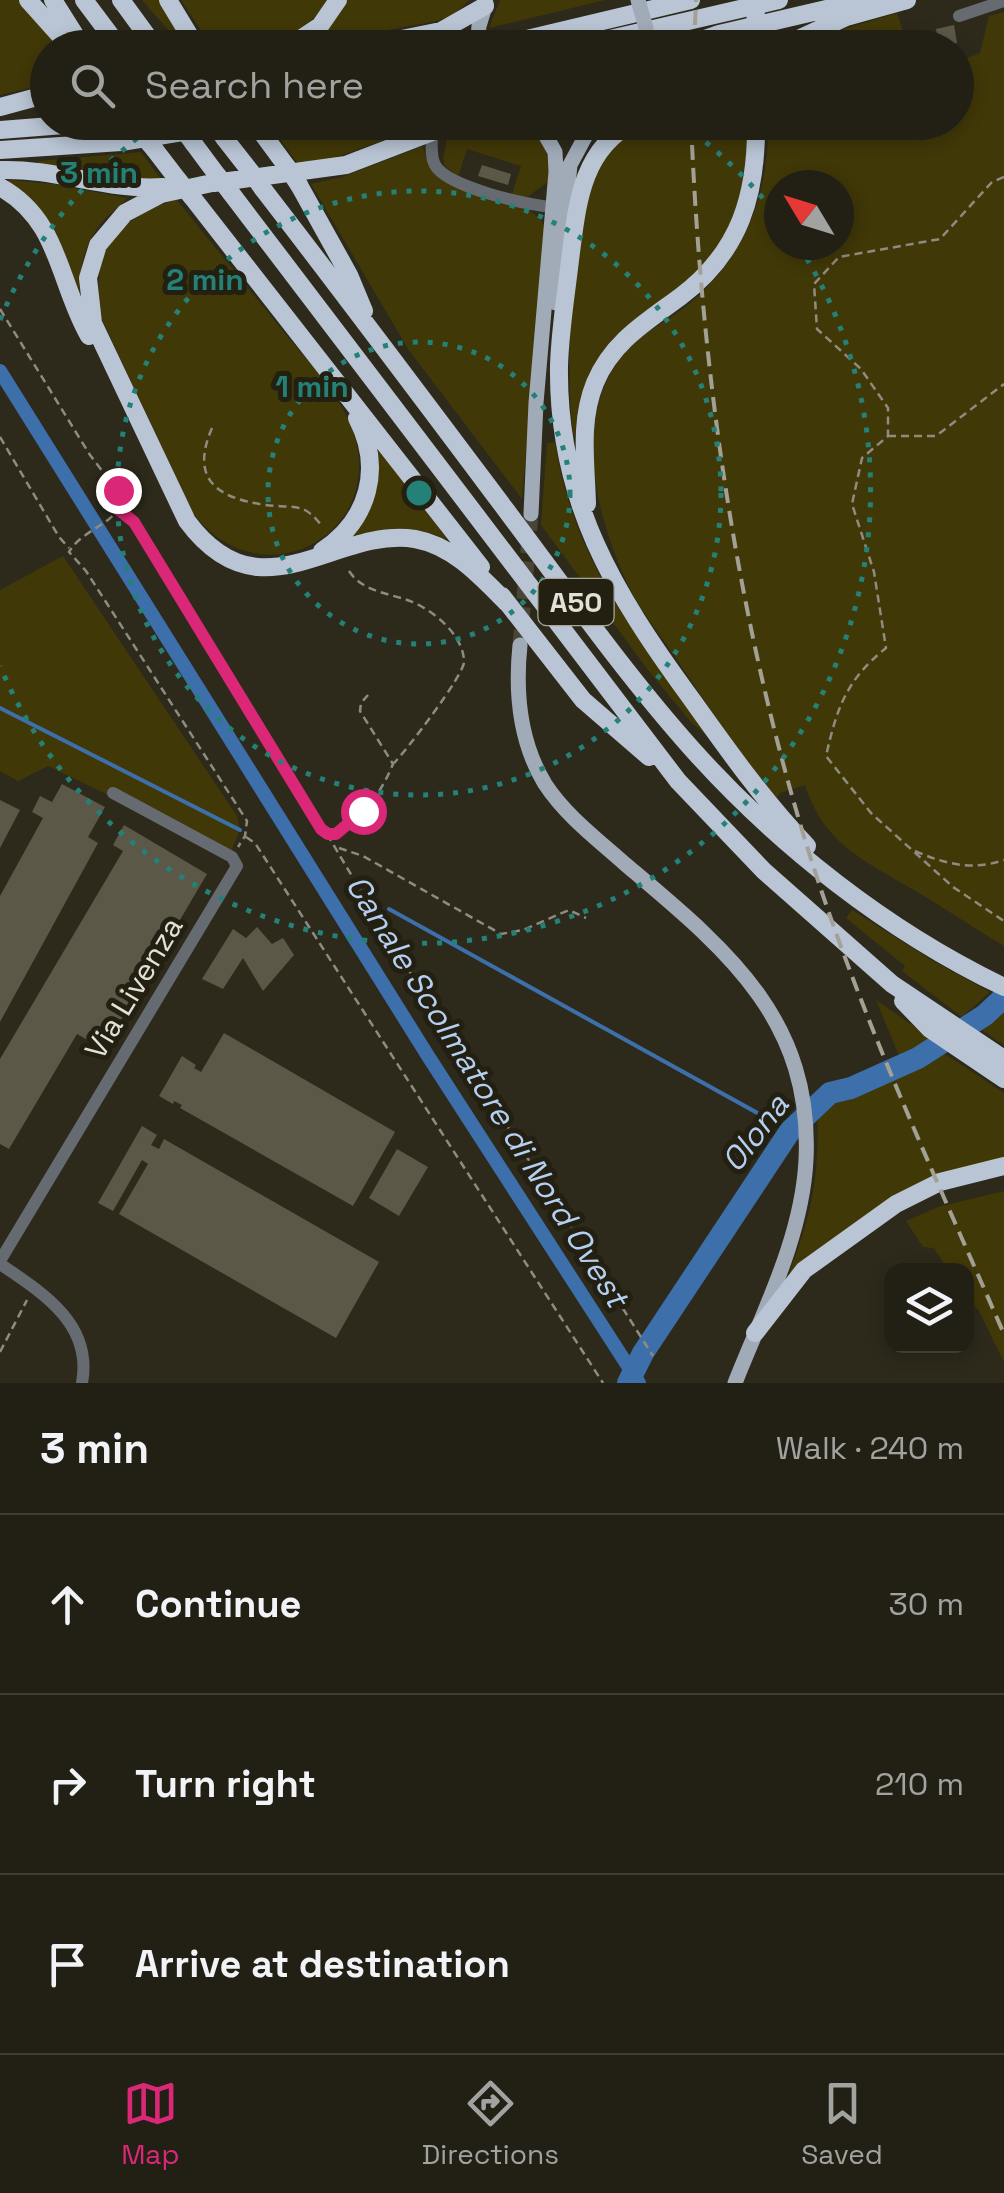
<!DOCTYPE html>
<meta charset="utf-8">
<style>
body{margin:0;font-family:"Space Grotesk",sans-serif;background:#2e2d22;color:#f1f3f6}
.controls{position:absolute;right:30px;bottom:30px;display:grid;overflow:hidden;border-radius:20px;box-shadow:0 5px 15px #0003}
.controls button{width:90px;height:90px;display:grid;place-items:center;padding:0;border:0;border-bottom:2px solid #3f3e34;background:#222015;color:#f1f3f6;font:50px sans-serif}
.compass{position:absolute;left:764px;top:170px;width:90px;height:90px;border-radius:50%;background:#222015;box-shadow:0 5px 15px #0003;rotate:308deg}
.stop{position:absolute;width:30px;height:30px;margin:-22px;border:8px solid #db2777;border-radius:50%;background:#fff}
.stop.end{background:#db2777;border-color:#fff;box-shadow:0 2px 10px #0008}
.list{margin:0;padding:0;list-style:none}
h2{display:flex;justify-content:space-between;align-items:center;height:130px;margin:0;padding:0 40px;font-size:42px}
h2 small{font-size:32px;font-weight:400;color:#a2a3a0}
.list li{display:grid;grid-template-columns:65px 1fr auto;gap:30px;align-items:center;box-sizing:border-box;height:180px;padding:0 40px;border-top:2px solid #3f3e34}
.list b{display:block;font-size:38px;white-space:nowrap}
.list em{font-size:32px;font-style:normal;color:#a2a3a0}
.icon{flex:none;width:55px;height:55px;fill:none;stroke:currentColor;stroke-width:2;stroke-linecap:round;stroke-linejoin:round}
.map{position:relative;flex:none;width:1004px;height:1383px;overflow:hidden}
.search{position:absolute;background:#222015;box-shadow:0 5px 15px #0003;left:30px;right:30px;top:30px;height:110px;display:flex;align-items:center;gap:25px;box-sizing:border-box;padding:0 35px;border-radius:55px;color:#a2a3a0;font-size:38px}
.sheet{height:670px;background:#222015}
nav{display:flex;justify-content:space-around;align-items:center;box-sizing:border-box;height:140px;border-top:2px solid #3f3e34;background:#222015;font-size:28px;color:#a2a3a0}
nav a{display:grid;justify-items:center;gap:5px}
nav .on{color:#db2777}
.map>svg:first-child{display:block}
.green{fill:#413808;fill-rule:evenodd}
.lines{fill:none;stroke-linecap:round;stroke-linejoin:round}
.stream{stroke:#3d6fab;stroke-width:4}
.canal{stroke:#3d6fab;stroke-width:14}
.river{stroke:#3d6fab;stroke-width:22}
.building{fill:#5b5848}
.major-tunnel{stroke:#484538;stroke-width:15;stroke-dasharray:15 8;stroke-linecap:butt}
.path{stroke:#8e8b80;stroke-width:2.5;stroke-dasharray:8 5;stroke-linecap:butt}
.minor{stroke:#666b71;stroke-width:12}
.major{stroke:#a1abb8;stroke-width:15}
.highway{stroke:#b9c5d4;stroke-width:18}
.rail{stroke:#a3a196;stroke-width:4;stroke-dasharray:15 8;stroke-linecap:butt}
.major-bridge{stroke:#a1abb8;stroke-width:15}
.highway-bridge{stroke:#b9c5d4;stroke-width:18}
.route{stroke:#db2777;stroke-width:12}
.ring{fill:none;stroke:#248178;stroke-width:5;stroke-dasharray:5 10}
.labels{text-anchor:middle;stroke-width:10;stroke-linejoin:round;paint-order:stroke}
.shield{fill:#232012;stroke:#a9a69c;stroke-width:2.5}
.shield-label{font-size:28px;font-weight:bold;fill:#e2e0d7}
.street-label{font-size:30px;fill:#e2e0d7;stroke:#232012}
.water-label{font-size:32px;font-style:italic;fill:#b5cff1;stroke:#232012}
.centre{fill:#248178;stroke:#232012;stroke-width:5}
.ring-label{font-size:30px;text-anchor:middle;font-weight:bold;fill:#248178;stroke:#232012;stroke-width:10;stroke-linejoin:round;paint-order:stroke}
</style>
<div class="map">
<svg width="1004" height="1383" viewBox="0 0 1004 1383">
<rect width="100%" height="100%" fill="#2d2a1c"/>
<path class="green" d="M0,0H18L63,47L48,48L47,84L0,95Z
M142,0H161L181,37L176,39Z
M181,0H327C302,43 257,48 212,47Z
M345,0H470L453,15L437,21L311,44L310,41Z
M500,0H605L489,28Z
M1004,12V946C971,926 939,904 905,885C858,857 823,841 805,785L780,793L773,803C741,754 708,706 675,657C660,634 641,612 629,587C596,518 569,413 628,349C645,331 669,320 689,304C745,257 769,195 768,123L956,122L957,62L980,53L989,16ZM779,185H839V245H779Z
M897,13L908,47L793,48L814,38Z
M309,122L431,123L331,159L299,165L274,131Z
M483,123C531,123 549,129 549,181L526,198L512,194L521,166L467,149L458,177L445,166L443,158L448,135Z
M651,123H747C748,189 734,245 679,288C650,310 619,327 598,358C581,383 580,412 574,439C564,378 570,228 595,173C606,150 629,134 651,123Z
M423,146C437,214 526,185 545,227L522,499L408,349L311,184L342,177Z
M141,152L163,182L136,183L37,165L39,161Z
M9,180L53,184L127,198C121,206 111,212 104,220C85,241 78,268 80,296C61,247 54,212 7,182Z
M176,199C211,243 247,286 282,330C309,363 343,396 355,437C383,537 260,601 193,513L101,317C91,248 112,223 176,199Z
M375,442L448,540C413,524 384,526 347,538Z
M547,443H555C576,571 643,643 716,744L690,721L648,670L541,525Z
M63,556L237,816L240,830L230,854L48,766L18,781L0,771V590Z
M852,910L933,961L990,992L962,1017L902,971L905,966L846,918Z
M876,1000L932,1039L900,1058Z
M1004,1008V1045L979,1028Z
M945,1054L1004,1093V1160L983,1164L789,1273C811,1217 820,1175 817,1115L840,1100Z
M1004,1191V1362L979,1311L967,1296L966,1270H948L934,1248L923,1247L906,1221L938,1207Z"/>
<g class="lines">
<path class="stream" d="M0,708L240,830
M389,909L790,1131"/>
<path class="canal" d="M0,371L428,1056L639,1383"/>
<path class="river" d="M628,1383L643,1353L790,1131L830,1093L851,1088L918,1058L985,1015L1004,997"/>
</g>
<path class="building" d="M954,25L957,43L939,47L936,29Z
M482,165L511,174L508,185L478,176Z
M62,784L105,807L88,837L98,843L0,1022V896L43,818L32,812L40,796L52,802Z
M0,800L20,810L0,848Z
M124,825L207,874L104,1049L77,1034L9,1149L0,1144V1059L123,851L113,845Z
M257,927L272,944L283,938L294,955L263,991L243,958L223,989L202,979L233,929L246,938Z
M224,1033L395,1132L353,1206L180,1108L182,1105L174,1101L173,1104L159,1096L182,1056L196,1065L194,1068L201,1072Z
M142,1126L157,1135L151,1145L159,1149L164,1139L379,1262L336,1338L119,1214L148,1164L142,1160L113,1211L98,1203Z
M397,1149L428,1167L399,1216L369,1198Z"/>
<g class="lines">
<path class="major-tunnel" d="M520,645L531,514"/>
<path class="path" d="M1004,177L992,182L940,239L839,257L814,284L817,329L861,369L888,408V436L862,458L852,504L874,572L886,648C846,680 837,708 826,756L871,813L953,887L1004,921
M0,309L90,455L123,498C117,525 83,528 69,552L86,571L247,821L245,836L238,847
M212,428C190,479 216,498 266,505C278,507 294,505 305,510C312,514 317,520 322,526
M888,436H936L1004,384
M0,437L59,537L69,548
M121,510L134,522L327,834C355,836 384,787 393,764L360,711L361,703L368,695
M349,571C363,592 388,593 410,601C433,610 464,635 464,662C464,675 406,751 394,763
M327,834L397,952L653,1356
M246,837L255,843L603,1383
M339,848L363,856L501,934L523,930L569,910L586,918
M915,851C945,864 972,871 1004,860
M0,1352L27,1300"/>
<path class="minor" d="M959,16L1004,1
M432,134C432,144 430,156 435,165C447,187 529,206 554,207
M0,1261L237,866L232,857L113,793
M0,1264C43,1293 93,1324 82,1383"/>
<path class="major" d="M477,48L479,26L486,3
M554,122H571
M556,303L570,165L593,122
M531,514L536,403L556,172L555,152L538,122
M520,645C515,693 519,741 545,784C566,816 597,839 625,864C723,947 813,1017 806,1160C802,1238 763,1312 735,1383"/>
<path class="highway" d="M28,0L71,48
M53,0L82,46
M84,0L120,48
M121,0L156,48
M168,0L197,48
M287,48L320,26L338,0
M357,48L441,31L485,6
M489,48L691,0
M571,48L779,0
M679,48L719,34L865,0
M779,48L846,17L907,0
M0,107L48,94
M254,122L287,167
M634,122C580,150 577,207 570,260C566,295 560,330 559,366C557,500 614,593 690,697C727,749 763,800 807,846
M0,130L102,122
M225,139L250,171
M194,144L217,175
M0,150L121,142L244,122
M155,150L178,180
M0,170C56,168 107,191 163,187
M212,183L161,194L125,213L98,245L88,278L93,323L187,521C261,621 334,526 415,539C454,546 481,577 508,604
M214,183L346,165L458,122
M299,185L349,275L364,311
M0,187C60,220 58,282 89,336
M263,189C345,295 425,402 506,510C566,590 625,674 692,749C778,845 887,931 1004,987
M231,193L678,781L764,871L892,984L1004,1059
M192,197L481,567
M587,504C586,463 579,422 595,383C612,342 646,322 680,297C740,252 757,195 756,122
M322,551C369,520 383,468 357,418
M502,596L583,700L649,757
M903,1001L930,1029L1004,1079
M755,1333L804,1270L896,1204L940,1182L1004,1166"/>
<path class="rail" d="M694,48L696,0
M691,122C701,362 733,600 802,830C854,1003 932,1169 1004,1334"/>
<path class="major-bridge" d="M638,0L646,28V47"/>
<path class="highway-bridge" d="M755,48L756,0
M131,122L155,150
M178,122L194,144
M213,122L225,139
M287,167L299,185
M250,171L263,189
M217,175L231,193
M178,180L192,197"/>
</g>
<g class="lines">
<path class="route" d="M118,490L123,498L119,510L134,522L321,829L328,834H336L363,811"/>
</g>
<g class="ring">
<circle cx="419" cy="493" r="151"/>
<circle cx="419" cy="493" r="302"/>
<path d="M0 320A453 453 0 0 1 156 124M340 47A453 453 0 0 1 498 47M682 124A453 453 0 0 1 778 217M799 246A453 453 0 1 1 0 666"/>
</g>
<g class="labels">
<rect class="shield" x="538.5" y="579" width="75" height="46" rx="8"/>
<g class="shield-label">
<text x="576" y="612">A50</text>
</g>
<g class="street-label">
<text transform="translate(134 988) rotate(-59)" y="10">Via Livenza</text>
</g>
<g class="water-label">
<text transform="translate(487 1091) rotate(58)" y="11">Canale Scolmatore di Nord Ovest</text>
<text transform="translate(755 1133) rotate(-53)" y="11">Olona</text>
</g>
</g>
<circle cx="419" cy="493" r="15" class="centre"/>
<g class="ring-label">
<text x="99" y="183">3 min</text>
<text x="205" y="290">2 min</text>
<text x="312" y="397">1 min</text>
</g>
</svg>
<div class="controls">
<button><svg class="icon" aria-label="layers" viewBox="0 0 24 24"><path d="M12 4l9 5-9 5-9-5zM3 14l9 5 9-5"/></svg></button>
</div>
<svg class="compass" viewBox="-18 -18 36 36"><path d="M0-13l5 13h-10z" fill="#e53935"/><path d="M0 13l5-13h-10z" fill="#a2a3a0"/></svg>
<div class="stop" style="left:363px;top:811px"></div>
<div class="stop end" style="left:118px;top:490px"></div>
<div class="search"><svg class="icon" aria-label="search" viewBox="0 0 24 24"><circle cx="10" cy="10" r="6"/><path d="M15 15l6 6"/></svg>Search here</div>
</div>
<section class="sheet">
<h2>3 min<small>Walk · 240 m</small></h2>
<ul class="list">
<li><svg class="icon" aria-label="ahead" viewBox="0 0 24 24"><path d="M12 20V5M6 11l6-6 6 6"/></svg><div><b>Continue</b></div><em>30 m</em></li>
<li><svg class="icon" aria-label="right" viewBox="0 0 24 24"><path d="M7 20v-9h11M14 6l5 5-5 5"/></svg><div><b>Turn right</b></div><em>210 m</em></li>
<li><svg class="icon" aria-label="arrive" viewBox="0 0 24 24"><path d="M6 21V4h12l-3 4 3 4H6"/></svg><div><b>Arrive at destination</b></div></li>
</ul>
</section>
<nav>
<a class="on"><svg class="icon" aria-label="map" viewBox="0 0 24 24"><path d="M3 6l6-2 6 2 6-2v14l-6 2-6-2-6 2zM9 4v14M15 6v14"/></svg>Map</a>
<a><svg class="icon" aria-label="directions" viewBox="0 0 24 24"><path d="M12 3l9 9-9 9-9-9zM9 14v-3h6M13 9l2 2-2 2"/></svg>Directions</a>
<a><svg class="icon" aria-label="saved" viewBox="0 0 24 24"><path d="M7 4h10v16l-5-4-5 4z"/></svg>Saved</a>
</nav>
